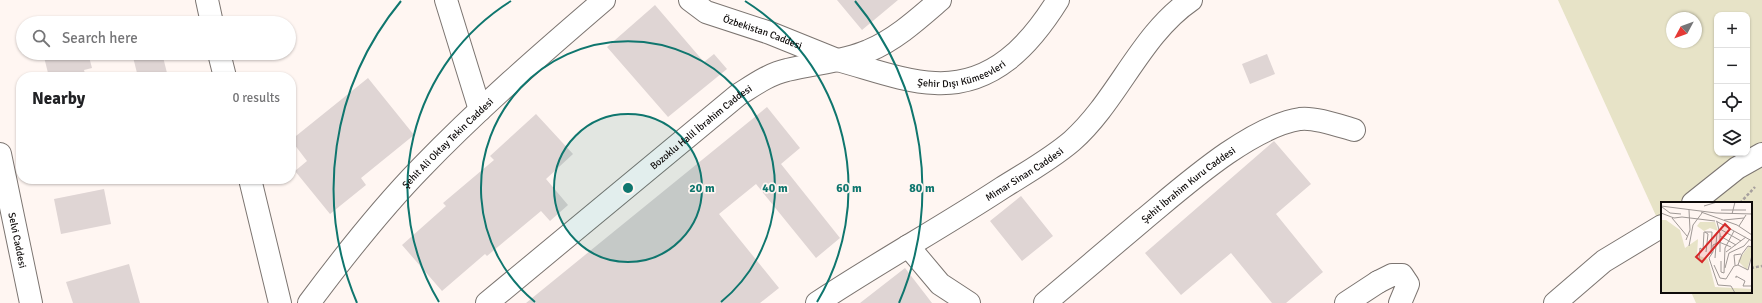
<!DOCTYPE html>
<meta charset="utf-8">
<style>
body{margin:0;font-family:Signika,sans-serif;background:#f2f2f2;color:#202124}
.controls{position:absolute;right:12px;top:12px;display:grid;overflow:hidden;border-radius:8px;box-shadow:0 1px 3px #0004}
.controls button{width:36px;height:36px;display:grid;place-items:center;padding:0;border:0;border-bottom:1px solid #e0e0e0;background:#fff;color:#202124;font:20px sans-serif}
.compass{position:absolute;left:1666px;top:12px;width:36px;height:36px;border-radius:50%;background:#fff;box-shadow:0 1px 3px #0004;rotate:229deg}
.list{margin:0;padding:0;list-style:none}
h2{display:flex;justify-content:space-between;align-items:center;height:52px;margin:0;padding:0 16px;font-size:17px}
h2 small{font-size:13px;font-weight:400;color:#757577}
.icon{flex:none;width:22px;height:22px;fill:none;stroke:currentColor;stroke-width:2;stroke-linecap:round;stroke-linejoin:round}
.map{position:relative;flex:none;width:1762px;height:303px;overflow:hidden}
.search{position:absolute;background:#fff;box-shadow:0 1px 3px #0004;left:16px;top:16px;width:280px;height:44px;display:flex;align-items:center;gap:10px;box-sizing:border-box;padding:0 14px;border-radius:22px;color:#757577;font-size:15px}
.panel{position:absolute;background:#fff;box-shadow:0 1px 3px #0004;left:16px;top:72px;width:280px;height:112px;border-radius:16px}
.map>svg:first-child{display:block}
.green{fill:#e7e3c7;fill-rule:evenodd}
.building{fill:#dfd5d4}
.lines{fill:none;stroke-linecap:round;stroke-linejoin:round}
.street-casing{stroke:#7c7571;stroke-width:24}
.secondary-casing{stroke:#7c7571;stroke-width:24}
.path{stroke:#a7a09e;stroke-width:2.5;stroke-dasharray:3 2;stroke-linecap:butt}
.street{stroke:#fff;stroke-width:22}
.secondary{stroke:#fff;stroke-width:22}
.ring{fill:none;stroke:#0f766e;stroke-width:2}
.labels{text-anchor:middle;stroke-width:3.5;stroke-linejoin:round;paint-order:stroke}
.street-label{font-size:10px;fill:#0e0b0a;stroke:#fff6f2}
.inset-road{fill:none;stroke:#9f9895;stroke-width:1}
.view{fill:#d62828;fill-opacity:0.15;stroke:#d62828;stroke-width:2}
.inset-edge{fill:none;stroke:#0e0b0a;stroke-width:2}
.centre{fill:#0f766e;stroke:#fff6f2;stroke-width:2}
.ring-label{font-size:12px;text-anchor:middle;font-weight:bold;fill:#0f766e;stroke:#fff6f2;stroke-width:3.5;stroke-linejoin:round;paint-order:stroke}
</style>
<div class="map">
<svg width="1762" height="303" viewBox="0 0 1762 303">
<rect width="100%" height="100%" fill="#fff6f2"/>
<path class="green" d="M1558,0H1762V303H1696L1691,292H1751V203H1662V229ZM1717,15H1747V153H1717ZM1672,18H1696V42H1672Z"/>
<path class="building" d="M837,0H898L862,30Z
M655,5L704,62L714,54L727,69L668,117L607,47Z
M152,16L154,23H126Z
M43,53H88L92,68L84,70L86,77H49Z
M132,53H162L168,77H138Z
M1267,54L1275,74L1250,84L1242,64Z
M368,78L414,135L361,178L366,185L330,214L295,171L307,161L291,140Z
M767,107L800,148L781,164L840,238L816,258L756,184L719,214L779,288L760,303H526Z
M536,114L573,154L546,179L568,205L550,221L541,211L487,256L485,254L442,291L402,245L446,206L443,203L494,160L490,156Z
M1274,141L1311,184L1276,214L1323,272L1286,303H1272L1231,253L1181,295L1145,253Z
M104,189L111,224L61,234L54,199Z
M1021,196L1053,236L1022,261L990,221Z
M129,264L140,303H73L66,282Z
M905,268L932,303H860Z"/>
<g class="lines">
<defs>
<g id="street">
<path id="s1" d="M837,60C868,68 904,82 935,83C993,86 1030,45 1058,0"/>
<path d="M1693,203L1737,168L1762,154"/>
<path d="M1378,282L1392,275H1402L1408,284L1400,303"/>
<path d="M1555,303L1604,261L1662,226"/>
</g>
<g id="secondary">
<path d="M207,0L212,23"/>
<path d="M446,0L480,110"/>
<path id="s2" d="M690,0L706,12L770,33L837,60"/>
<path d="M219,53L225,77"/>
<path id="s3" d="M0,154L31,303"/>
<path d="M250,179L280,303"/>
<path d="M908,246L940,284L969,303"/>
<path id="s4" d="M309,303C344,256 380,210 421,168C479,108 541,54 604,0"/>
<path id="s5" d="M487,303L738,95C754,85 769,74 787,70C814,63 843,62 868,51C895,40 918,19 940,0"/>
<path id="s6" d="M817,303C877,263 941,228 1002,188C1026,173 1051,159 1072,141C1118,100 1140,35 1191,0"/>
<path id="s7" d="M1045,303C1078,275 1110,248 1143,220C1183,187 1249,127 1300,119C1315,117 1340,126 1354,130"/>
<path d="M1346,303L1378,282"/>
</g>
</defs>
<use href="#street" class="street-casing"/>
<use href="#secondary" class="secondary-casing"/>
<path class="path" d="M1740,203L1755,187
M1751,268L1762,266"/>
<use href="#street" class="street"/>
<use href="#secondary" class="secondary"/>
</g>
<circle cx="628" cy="188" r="74" fill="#0f766e" fill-opacity=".12"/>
<g class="ring">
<circle cx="628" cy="188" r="74"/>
<path d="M535 302A147 147 0 1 1 721 302"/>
<path d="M439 302A221 221 0 0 1 511 1M745 1A221 221 0 0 1 817 302"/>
<path d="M357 303A294 294 0 0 1 401 1M855 1A294 294 0 0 1 899 303"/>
</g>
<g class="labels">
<g class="street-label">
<text dy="4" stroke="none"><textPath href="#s2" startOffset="80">Özbekistan Caddesi</textPath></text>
<text dy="4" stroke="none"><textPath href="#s1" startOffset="129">Şehir Dışı Kümeevleri</textPath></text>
<text dy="4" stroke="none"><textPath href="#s5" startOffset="277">Bozoklu Halil İbrahim Caddesi</textPath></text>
<text dy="4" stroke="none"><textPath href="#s4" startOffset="212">Şehit Ali Oktay Tekin Caddesi</textPath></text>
<text dy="4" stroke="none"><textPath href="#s6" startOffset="244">Mimar Sinan Caddesi</textPath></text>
<text dy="4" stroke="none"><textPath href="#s7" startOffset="186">Şehit İbrahim Kuru Caddesi</textPath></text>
<text dy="4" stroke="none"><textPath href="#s3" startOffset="88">Selvi Caddesi</textPath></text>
</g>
</g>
<g transform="translate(1661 202)">
<rect width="91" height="91" fill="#fff6f2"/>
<path d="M0,18H5L19,28L24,46L37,37L36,53L47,57L54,85L91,87V91H0ZM39,20H54L57,29L49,26L43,29L36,24ZM88,44L91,46V51L86,68L77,59Z" fill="#e7e3c7"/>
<path class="inset-road" d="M0,4L55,11L91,12M43,4L56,0M1,5L9,11L20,12M60,8H85M40,10L76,23L91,33M0,11L13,16L21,15L54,19M71,12L74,0M11,16L26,34M63,18L83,16M55,19L91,39M56,20L59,32V50M78,24L85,13M59,27L80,39M43,30H51L50,52M44,30L47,32L45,50M59,34L75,43M25,38L29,28L28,8M28,44L32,23L41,11M70,45L58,40L52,43V50L48,56L57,83L70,84L74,91M65,50L85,35M54,56L56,30M38,58L39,46L42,48L43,30M60,59V70L63,71L64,46L73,29M53,63L59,76L65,77L73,64L77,63L81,52L87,44L91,45M74,63L73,53L80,52M77,63L87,68L91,53M64,66L68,51L83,44L89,37M75,76V74L84,79L82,84H91"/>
<path class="view" d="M64,22L69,27L41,60L35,55Z"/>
<rect width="91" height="91" class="inset-edge"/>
</g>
<circle cx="628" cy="188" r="6" class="centre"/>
<g class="ring-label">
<text x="702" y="192">20 m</text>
<text x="775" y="192">40 m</text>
<text x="849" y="192">60 m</text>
<text x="922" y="192">80 m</text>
</g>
</svg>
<div class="controls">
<button>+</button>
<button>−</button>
<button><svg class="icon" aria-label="locate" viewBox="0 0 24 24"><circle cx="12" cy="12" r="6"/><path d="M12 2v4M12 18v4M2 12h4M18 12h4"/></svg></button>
<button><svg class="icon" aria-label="layers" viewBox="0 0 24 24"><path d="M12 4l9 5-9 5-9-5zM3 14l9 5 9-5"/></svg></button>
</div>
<svg class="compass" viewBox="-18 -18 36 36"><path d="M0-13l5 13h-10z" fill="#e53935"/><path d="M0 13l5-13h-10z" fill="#757577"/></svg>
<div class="search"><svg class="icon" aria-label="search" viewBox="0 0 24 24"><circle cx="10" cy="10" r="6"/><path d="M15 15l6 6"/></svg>Search here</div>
<section class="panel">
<h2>Nearby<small>0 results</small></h2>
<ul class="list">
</ul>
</section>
</div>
